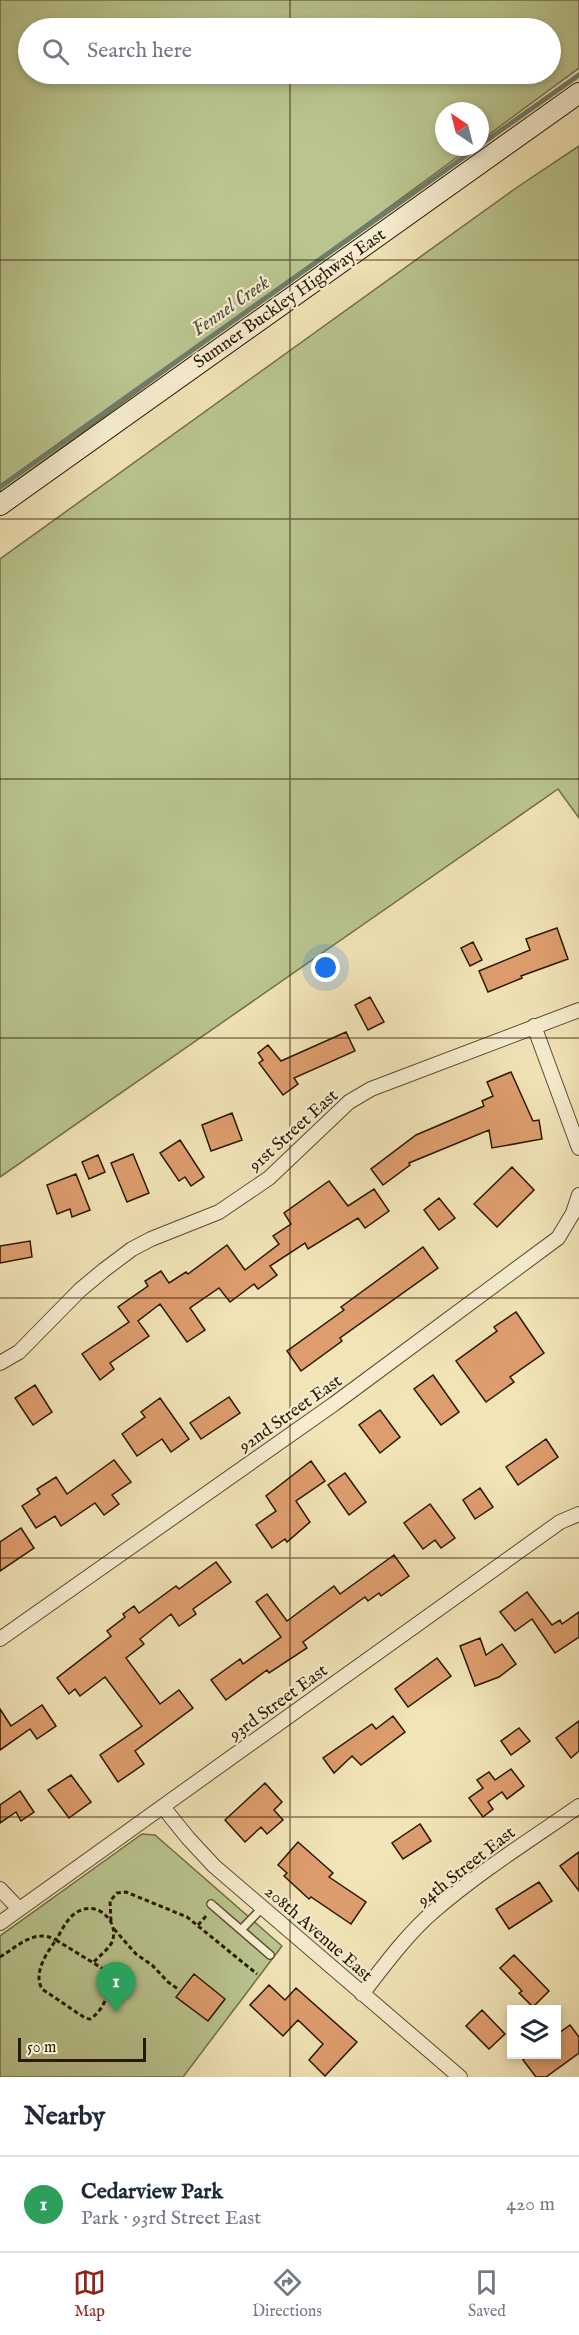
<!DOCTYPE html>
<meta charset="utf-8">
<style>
body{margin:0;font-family:"IM FELL English",serif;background:#f6f6f7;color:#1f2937}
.controls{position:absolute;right:18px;bottom:18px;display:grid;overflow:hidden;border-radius:0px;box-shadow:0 3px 9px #0003}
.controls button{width:54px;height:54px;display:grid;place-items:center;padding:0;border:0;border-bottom:2px solid #e0e1e3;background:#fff;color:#1f2937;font:30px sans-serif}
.compass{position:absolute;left:435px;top:102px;width:54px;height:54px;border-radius:50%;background:#fff;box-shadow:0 3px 9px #0003;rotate:325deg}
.scale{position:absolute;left:18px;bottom:15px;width:128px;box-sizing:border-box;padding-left:6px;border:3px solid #2a1800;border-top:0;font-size:16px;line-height:21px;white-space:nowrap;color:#2a1800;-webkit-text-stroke:4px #f6edd0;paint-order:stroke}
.you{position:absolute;left:326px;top:968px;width:21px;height:21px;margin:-15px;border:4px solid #fff;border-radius:50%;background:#1a73e8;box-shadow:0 0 0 9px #1a73e833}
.badge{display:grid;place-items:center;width:39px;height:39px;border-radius:50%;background:#8f2418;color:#fff;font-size:20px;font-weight:700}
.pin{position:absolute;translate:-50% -50px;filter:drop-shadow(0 2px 3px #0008)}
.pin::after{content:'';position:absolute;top:32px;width:21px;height:18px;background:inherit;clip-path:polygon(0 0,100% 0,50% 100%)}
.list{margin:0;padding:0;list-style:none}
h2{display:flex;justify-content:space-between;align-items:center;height:78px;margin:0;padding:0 24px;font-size:26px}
h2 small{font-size:20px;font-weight:400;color:#747a83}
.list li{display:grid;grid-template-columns:39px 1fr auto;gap:18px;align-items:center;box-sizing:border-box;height:96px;padding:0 24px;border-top:2px solid #e0e1e3}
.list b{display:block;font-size:22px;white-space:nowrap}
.list p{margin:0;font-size:20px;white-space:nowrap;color:#747a83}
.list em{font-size:20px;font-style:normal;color:#747a83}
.icon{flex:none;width:33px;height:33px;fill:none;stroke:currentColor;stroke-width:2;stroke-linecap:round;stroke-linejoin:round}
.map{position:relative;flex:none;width:579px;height:2077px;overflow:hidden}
.search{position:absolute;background:#fff;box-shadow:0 3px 9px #0003;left:18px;right:18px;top:18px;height:66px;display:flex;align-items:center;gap:15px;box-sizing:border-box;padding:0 21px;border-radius:33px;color:#747a83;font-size:22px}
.sheet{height:174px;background:#fff}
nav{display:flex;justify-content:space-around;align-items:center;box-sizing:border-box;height:84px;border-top:2px solid #e0e1e3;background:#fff;font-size:16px;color:#747a83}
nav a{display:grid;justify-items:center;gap:3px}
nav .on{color:#8f2418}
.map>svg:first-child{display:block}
.green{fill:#b9c48e;stroke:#726e47;stroke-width:1.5;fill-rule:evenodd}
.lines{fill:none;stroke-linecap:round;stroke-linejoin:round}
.stream{stroke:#6e7c6a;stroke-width:5}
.building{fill:#de9d6e;stroke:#2a1800;stroke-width:1.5}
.lane-casing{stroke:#5c4b2e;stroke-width:10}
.street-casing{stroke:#5c4b2e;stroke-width:16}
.secondary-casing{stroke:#2a1800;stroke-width:22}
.path{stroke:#2a1800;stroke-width:3;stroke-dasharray:4.5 3;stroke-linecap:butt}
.lane{stroke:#f6edd0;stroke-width:7}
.street{stroke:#f6edd0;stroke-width:14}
.secondary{stroke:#f6edd0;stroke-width:20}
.grid{fill:none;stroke:#2a1800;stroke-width:1.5;stroke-opacity:0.55}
.labels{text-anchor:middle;stroke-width:4.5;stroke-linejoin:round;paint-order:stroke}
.street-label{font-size:18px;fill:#2a1800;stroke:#f6edd0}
.water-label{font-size:20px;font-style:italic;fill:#52523e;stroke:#f6edd0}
</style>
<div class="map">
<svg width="579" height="2077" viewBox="0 0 579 2077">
<rect width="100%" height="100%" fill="#f1e4b7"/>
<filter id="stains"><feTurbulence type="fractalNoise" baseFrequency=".00333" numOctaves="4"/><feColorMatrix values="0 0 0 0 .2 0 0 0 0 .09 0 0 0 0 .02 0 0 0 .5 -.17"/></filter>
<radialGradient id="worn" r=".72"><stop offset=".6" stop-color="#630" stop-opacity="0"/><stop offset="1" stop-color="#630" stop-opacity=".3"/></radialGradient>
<path class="green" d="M0,0H579V68L480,141V111H444V147H471L0,493ZM28,28H550V74H28Z
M579,146V818L558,789L0,1177V559L516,188Z
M142,1834L155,1835L282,1946L183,2077H0V1936Z"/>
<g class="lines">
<path class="stream" d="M480,145L579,75
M0,487L478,147"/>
</g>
<path class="building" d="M557,928L568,959L521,976L522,978L488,992L479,971L530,950L526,939Z
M473,942L482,960L470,966L461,948Z
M370,997L384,1022L368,1030L355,1005Z
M346,1032L355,1051L294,1078L298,1084L283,1095L259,1063L263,1060L258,1053L268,1045L281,1061Z
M511,1072L533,1121L539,1120L542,1139L492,1148L489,1130L409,1163L410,1165L383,1185L371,1169L416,1135L484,1106L482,1101L493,1096L487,1082Z
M232,1113L242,1140L211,1151L202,1125Z
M180,1140L204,1177L191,1186L185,1177L179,1181L160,1153Z
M133,1154L149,1193L127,1202L111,1163Z
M98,1155L105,1172L89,1179L82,1162Z
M512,1167L534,1190L497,1227L474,1204Z
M76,1174L90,1210L72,1217L70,1209L57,1214L47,1185Z
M329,1181L348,1206L374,1189L389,1211L365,1228L358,1218L308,1249L305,1243L270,1266L277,1275L258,1289L254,1284L230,1302L219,1288L190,1308L205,1330L187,1342L160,1304L138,1321L149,1336L110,1363L114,1369L100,1380L82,1354L129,1322L118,1307L148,1286L145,1281L161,1271L169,1283L186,1272L188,1274L227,1245L245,1270L279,1244L273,1236L291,1224L284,1213Z
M439,1198L455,1218L439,1230L424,1210Z
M30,1241L32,1257L0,1263V1246Z
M423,1247L438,1268L340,1338L342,1341L301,1371L287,1351L344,1310L341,1307Z
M516,1312L544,1353L510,1377L514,1382L486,1402L456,1361L497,1331L494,1327Z
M433,1375L459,1412L441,1425L414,1389Z
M35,1385L52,1412L33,1425L15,1398Z
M229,1397L240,1413L201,1439L190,1423Z
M160,1398L189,1439L171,1452L162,1439L137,1456L122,1434L145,1417L141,1412Z
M380,1410L400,1437L380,1453L359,1425Z
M546,1439L558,1457L518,1485L506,1467Z
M114,1460L131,1482L112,1495L119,1504L104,1515L95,1503L61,1526L55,1516L36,1528L22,1506L40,1494L37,1489L56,1477L67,1494Z
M311,1461L325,1481L296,1501L310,1522L287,1542L285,1539L272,1548L256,1525L276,1511L266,1496Z
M345,1473L366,1502L349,1515L328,1485Z
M480,1488L493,1507L475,1519L463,1500Z
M430,1504L455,1538L441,1548L435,1540L423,1549L404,1523Z
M21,1528L34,1548L0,1571V1542Z
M394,1555L409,1576L381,1596L379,1593L368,1601L365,1597L303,1642L307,1648L269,1673L267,1670L226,1700L211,1680L240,1659L243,1664L281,1637L256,1602L267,1594L287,1621L334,1586L340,1594Z
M216,1562L231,1582L193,1609L196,1614L179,1626L171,1614L140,1639L144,1644L126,1658L160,1704L179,1690L193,1708L135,1751L144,1764L118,1782L100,1755L142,1726L105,1677L80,1696L75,1689L69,1694L57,1678L111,1636L107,1631L125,1617L123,1614L134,1606L139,1613L176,1586L179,1589Z
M527,1592L552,1625L560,1620L562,1624L579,1612V1637L555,1653L532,1619L515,1631L500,1612Z
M480,1638L486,1655L502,1644L516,1664L499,1677L475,1686L460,1646Z
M437,1658L451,1676L408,1707L395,1689Z
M42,1705L56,1726L37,1739L30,1729L0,1750V1709L11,1726Z
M393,1716L405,1732L361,1765L352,1756L334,1773L323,1758L372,1724L376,1729Z
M579,1721V1751L571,1758L556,1738Z
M519,1728L530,1741L511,1755L501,1741Z
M511,1769L524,1786L507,1799L502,1792L488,1802L493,1809L483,1817L469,1798L483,1788L477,1780L489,1772L495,1780Z
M71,1775L91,1802L69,1818L48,1790Z
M265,1783L282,1802L274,1810L283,1820L267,1834L261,1827L245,1842L225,1820Z
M20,1791L34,1812L21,1821L16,1812L0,1823V1805Z
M420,1824L431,1841L403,1859L392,1843Z
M298,1842L333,1873L329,1877L366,1902L351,1924L311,1897L309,1899L284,1876L287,1873L278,1865Z
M579,1852V1891L560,1866Z
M539,1882L552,1901L509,1929L496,1909Z
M514,1955L549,1991L533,2007L519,1993L522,1991L500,1968Z
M194,1974L225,1999L208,2021L176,1997Z
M269,1985L285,2000L296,1988L357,2042L325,2076L309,2060L323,2044L298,2020L283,2036L250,2005Z
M482,2010L505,2034L489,2049L466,2026Z
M570,2025L579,2037V2053L546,2077H536L523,2060L530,2055H556V2035Z"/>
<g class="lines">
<defs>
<path id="lane" d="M211,1904L270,1955
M241,1930L262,1908"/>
<path id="street" d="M534,1026L579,1148
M0,1363L19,1352L80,1290L104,1270L132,1249L151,1239L219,1212L269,1178L349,1102L371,1089L579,1010
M0,1639L334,1404L558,1238L573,1213L579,1195
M163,1807L188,1838L214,1866L460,2077
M0,1889L19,1909
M0,1923L560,1522L579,1514
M362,1994C384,1966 407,1934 434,1911C479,1872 530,1840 579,1806"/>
<path id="secondary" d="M0,505L579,93"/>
</defs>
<use href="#lane" class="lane-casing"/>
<use href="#street" class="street-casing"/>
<use href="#secondary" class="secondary-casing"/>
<path class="path" d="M111,1921L110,1901L117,1893L126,1892L187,1917L257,1974
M198,1925L207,1915
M114,1929L136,1954L152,1965L168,1982L178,1989
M56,1940L105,1970C116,1983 104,2011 90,2019L85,2018L42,1989C33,1973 46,1954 56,1940Z
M0,1957C18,1946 35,1928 56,1940C62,1930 68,1916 79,1911C98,1901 120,1922 112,1942C108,1950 99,1956 93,1963"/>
<use href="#lane" class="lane"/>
<use href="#street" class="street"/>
<use href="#secondary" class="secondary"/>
</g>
<path class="grid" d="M290,0V28M290,74V2077M0,260H579M0,519H579M0,779H579M0,1038H579M0,1298H579M0,1558H579M0,1817H579"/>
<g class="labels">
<g class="street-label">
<text transform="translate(289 298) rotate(-35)" y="6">Sumner Buckley Highway East</text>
<text transform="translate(293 1130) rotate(-42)" y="6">91st Street East</text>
<text transform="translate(290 1413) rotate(-35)" y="6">92nd Street East</text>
<text transform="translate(278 1702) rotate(-36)" y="6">93rd Street East</text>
<text transform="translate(466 1866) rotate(-38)" y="6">94th Street East</text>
<text transform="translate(319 1933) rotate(41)" y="6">208th Avenue East</text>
</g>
<g class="water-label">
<text transform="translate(230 305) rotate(-35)" y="7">Fennel Creek</text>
</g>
</g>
<rect width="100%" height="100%" filter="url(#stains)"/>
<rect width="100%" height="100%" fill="url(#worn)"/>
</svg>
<div class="controls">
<button><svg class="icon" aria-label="layers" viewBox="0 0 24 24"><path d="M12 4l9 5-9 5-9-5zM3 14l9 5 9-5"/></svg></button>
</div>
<svg class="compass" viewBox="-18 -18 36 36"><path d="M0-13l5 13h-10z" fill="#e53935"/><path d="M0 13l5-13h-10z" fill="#747a83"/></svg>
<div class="scale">50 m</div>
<div class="you"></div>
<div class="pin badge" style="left:116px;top:2012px;background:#2e9e5b">1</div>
<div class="search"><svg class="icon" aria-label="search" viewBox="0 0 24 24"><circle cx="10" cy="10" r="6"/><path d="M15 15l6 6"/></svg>Search here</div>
</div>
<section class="sheet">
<h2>Nearby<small></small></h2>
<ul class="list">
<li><span class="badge" style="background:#2e9e5b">1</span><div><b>Cedarview Park</b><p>Park · 93rd Street East</p></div><em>420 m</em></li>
</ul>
</section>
<nav>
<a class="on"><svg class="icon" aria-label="map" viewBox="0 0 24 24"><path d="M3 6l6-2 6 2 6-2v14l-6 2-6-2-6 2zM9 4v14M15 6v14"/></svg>Map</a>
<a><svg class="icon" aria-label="directions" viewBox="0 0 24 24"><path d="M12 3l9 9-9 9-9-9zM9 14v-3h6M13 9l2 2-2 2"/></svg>Directions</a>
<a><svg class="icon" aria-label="saved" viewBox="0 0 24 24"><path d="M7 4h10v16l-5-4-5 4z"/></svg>Saved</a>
</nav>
